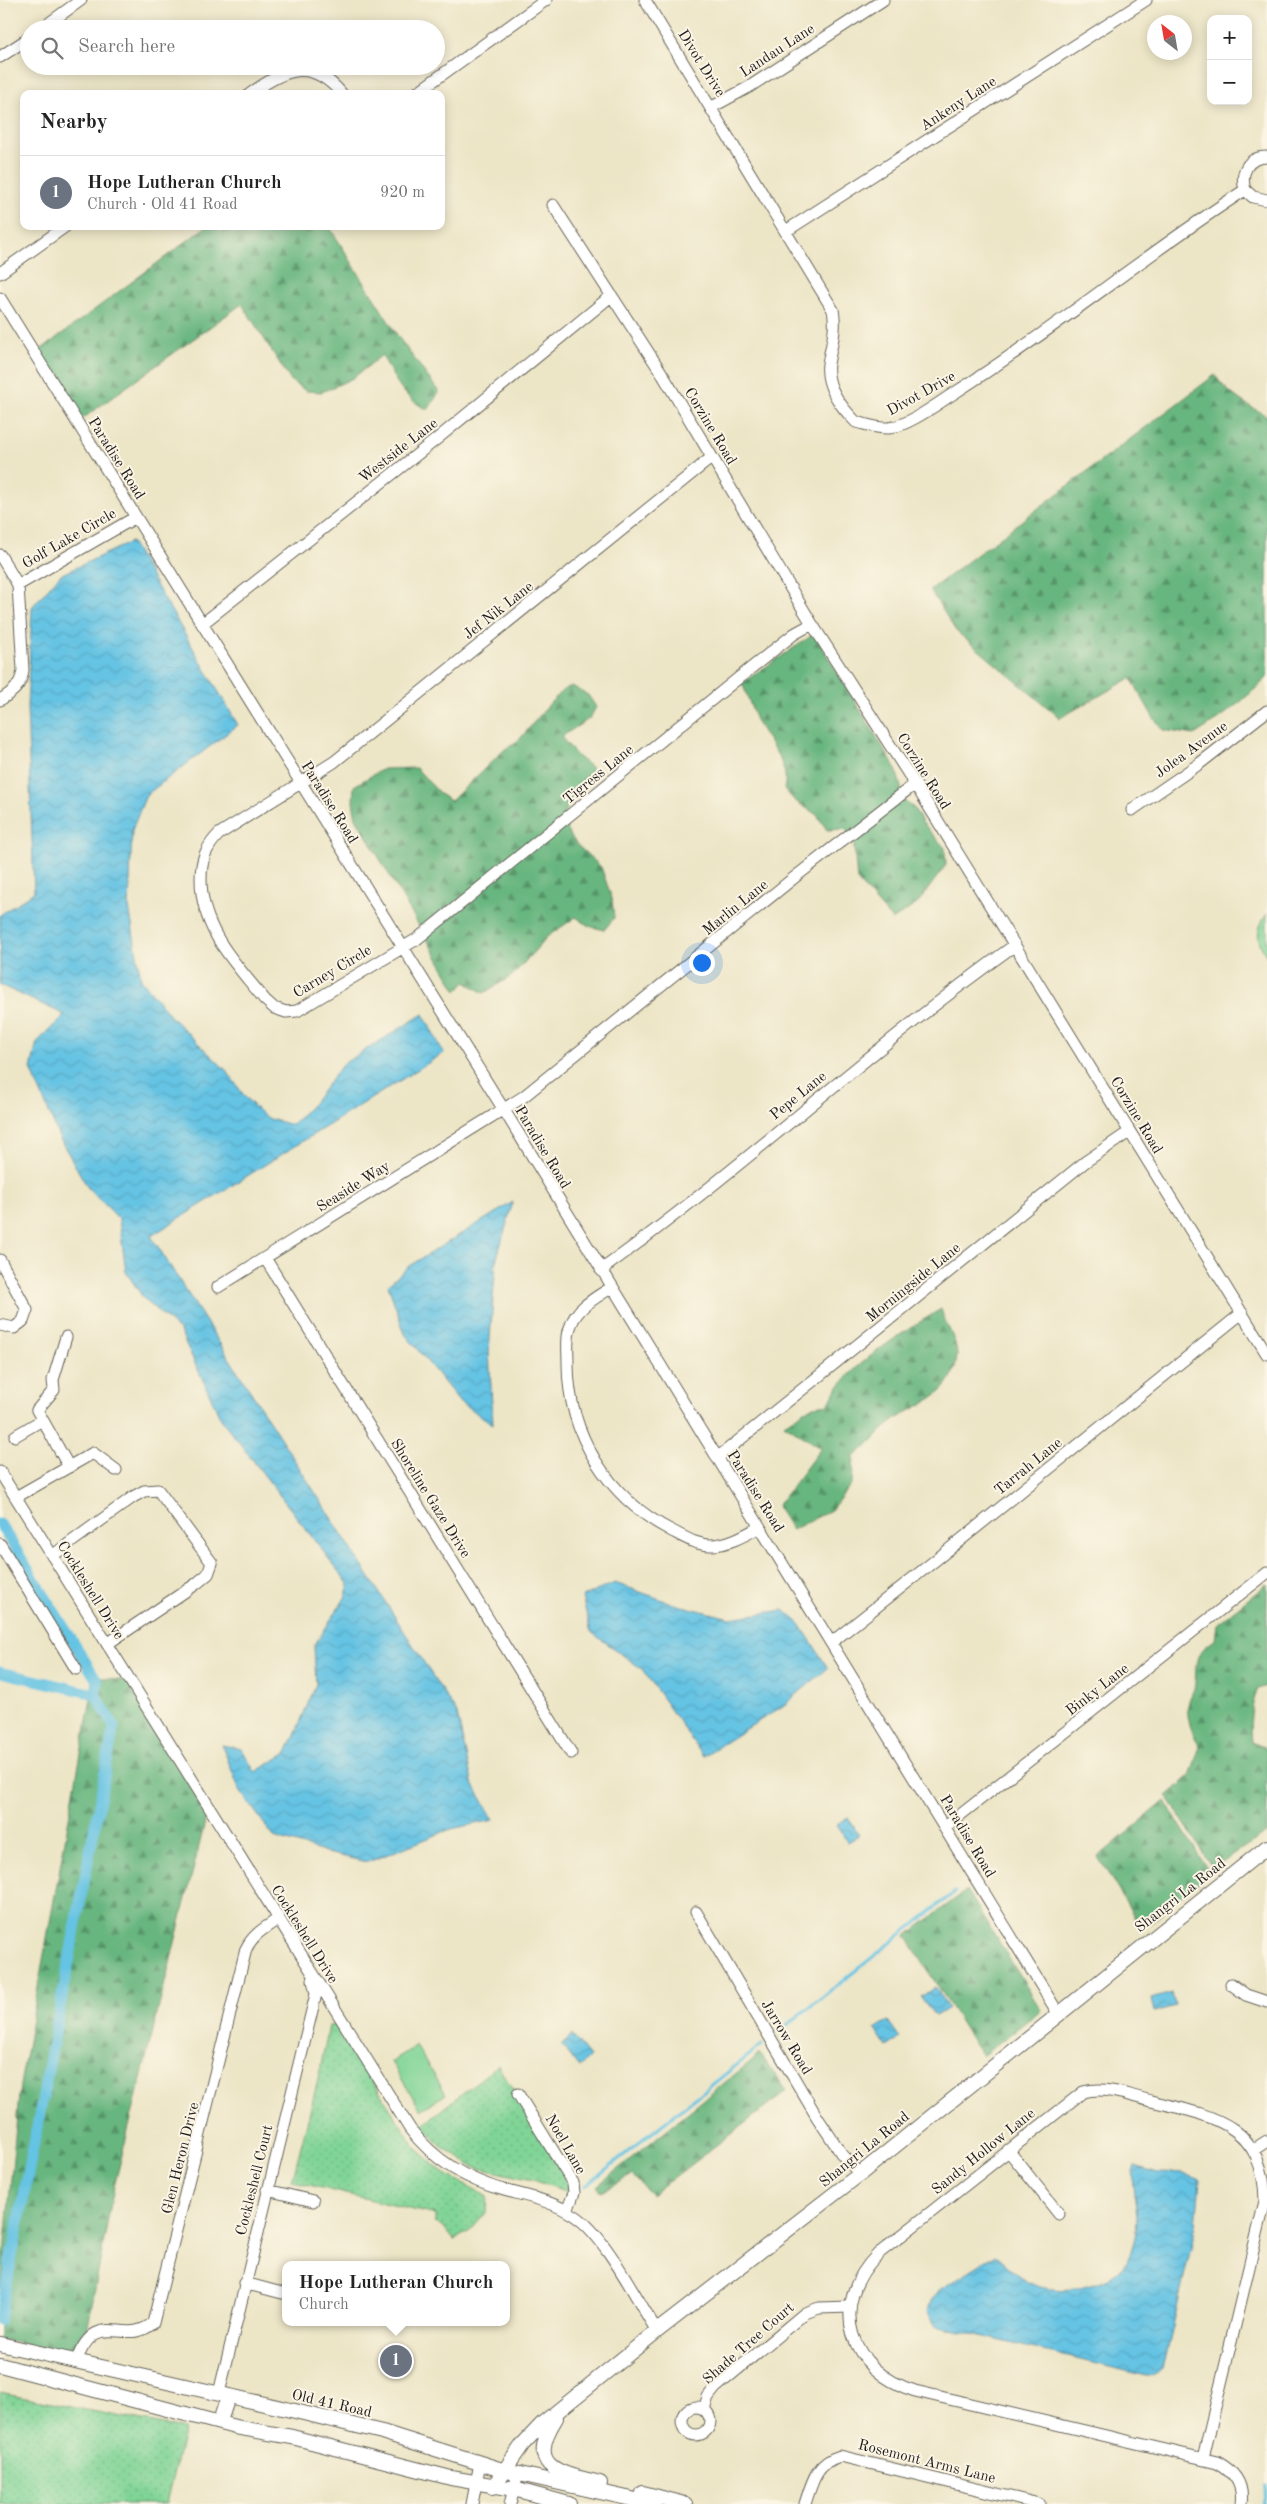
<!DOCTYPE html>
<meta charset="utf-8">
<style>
body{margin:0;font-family:"Old Standard TT",serif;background:#f2f2f2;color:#222}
.controls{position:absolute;right:15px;top:15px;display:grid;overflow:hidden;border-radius:10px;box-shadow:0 2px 12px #0003}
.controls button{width:45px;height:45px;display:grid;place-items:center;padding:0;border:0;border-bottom:1px solid #e0e0e0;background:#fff;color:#222;font:25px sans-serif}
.compass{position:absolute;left:1147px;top:15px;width:45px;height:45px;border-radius:50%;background:#fff;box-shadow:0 2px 12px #0003;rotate:329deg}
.you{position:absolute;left:701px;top:962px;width:18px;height:18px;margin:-12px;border:4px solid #fff;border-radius:50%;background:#1a73e8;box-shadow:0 0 0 8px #1a73e833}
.badge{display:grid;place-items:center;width:32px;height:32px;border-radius:50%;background:#7c3aed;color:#fff;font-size:16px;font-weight:700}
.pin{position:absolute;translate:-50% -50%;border:2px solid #fff;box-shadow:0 1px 5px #0006}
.popup{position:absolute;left:282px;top:2261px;width:228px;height:65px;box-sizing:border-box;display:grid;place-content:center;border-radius:10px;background:#fff;filter:drop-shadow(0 1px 4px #0005);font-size:16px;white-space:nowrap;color:#767676}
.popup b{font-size:19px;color:#222}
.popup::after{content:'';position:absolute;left:50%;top:100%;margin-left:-10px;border:10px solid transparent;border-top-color:#fff}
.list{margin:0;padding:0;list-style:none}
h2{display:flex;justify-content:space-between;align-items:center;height:65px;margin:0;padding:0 20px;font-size:21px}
h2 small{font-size:16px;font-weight:400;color:#767676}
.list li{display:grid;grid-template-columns:32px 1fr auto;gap:15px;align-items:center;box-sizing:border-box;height:75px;padding:0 20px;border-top:1px solid #e0e0e0}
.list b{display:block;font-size:19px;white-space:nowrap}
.list p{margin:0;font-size:16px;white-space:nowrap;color:#767676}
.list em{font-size:16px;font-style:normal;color:#767676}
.icon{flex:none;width:28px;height:28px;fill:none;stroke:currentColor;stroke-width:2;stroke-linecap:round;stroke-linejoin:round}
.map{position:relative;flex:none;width:1267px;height:2504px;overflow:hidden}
.search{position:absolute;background:#fff;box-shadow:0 2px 12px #0003;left:20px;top:20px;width:425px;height:55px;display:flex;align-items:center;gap:12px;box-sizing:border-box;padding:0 18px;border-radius:28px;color:#767676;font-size:19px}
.panel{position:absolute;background:#fff;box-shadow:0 2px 12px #0003;left:20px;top:90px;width:425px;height:140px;border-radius:10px}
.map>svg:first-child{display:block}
.grass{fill:url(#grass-dots);stroke:#4e7859}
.forest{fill:url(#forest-firs);stroke:#42694e}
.wetland{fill:url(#wetland-marsh);stroke:#4e7859}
.pitch{fill:#80d496;stroke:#4e7859}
.water{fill:url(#water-waves);stroke:#407080}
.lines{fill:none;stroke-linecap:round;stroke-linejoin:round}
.stream{stroke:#65c3e3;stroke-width:3}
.canal{stroke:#65c3e3;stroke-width:11}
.minor-casing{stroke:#656258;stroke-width:13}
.tertiary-casing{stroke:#656258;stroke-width:16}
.minor{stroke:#fff;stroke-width:11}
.tertiary{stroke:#fff;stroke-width:14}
.labels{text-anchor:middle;stroke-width:4;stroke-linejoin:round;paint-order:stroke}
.street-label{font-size:15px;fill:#1c1c1c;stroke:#fcf5e5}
</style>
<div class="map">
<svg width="1267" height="2504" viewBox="0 0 1267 2504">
<defs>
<pattern id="grass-dots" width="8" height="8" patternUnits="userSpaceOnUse" patternTransform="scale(1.25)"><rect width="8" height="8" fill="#80d496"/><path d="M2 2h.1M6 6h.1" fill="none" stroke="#6eb581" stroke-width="1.8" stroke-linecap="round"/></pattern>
<pattern id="forest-firs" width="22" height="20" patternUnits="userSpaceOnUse" patternTransform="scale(1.25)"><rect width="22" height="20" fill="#68b67f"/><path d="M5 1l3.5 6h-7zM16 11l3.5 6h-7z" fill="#559367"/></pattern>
<pattern id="wetland-marsh" width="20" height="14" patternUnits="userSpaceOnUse" patternTransform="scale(1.25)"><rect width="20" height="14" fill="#80d496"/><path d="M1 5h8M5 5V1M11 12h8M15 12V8" fill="none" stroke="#6eb581"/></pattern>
<pattern id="water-waves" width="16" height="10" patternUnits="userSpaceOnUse" patternTransform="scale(1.25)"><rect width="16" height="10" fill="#65c3e3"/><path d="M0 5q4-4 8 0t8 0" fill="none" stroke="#57a7c2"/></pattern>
</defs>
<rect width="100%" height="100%" fill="#fcf5e5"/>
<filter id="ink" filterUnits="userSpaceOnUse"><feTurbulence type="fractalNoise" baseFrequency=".02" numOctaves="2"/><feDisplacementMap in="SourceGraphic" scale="10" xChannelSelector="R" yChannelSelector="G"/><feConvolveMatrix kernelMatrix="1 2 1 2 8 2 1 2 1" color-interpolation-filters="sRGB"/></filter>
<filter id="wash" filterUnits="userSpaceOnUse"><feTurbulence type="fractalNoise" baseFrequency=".0096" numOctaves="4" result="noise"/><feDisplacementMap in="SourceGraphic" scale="20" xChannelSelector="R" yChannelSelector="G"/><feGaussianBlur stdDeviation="1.12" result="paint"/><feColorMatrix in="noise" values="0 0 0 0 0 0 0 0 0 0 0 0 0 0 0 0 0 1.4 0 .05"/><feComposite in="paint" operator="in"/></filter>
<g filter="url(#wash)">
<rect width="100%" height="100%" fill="#ece5c6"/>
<path class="grass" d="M336,2025L415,2147L444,2173L487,2196L486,2213L470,2231L454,2240L443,2226L435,2223V2215L292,2181L317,2084L329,2026Z
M498,2065L569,2184L568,2192L533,2180L473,2167L444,2148L421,2126Z
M0,2393L184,2429L166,2504H0Z"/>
<path class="forest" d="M207,226H329L399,338L439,392L428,410C402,397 395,380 382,355L353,378L322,392L306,391L291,381L242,304L82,419L39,351Z
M1215,375C1227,394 1247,405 1267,416V678C1244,700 1222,718 1194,735L1163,730L1153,717L1131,678L1060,718L956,631L930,590Z
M814,634L896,769L905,802L914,808L922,822L945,848L946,865L917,904L892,920L857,880L854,846L846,829L827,830L817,815L794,800L784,789C792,762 762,738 754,715C750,704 747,694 742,683Z
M572,686L588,695L596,707L590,718L561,737L577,756L592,768L571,799L564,814L567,830L576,844L601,867L612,899L614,918L604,930L589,926L576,917L548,936L513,975L484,993L465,982L457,991L356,818L353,802L354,786L383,769L416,768L441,795L451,801L505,749L519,740L552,701L565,689Z
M941,1309C945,1325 957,1339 957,1355C955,1397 918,1402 891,1423C877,1433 869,1447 854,1456L852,1483L831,1510L792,1530L777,1506L821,1448L784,1424L813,1406L829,1404C843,1367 909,1329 941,1309Z
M1267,1584V1686L1258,1689C1251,1703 1249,1726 1251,1742L1267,1748V1832L1222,1862L1219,1860L1213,1869L1167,1796L1190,1776L1200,1746C1191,1731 1184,1715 1190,1698C1192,1693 1195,1688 1195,1683C1197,1660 1193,1654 1215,1640L1217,1624Z
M95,1677L127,1681L207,1814L114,2187L82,2358L0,2339V2294L20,2085Z
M1165,1801L1210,1873L1142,1929L1098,1857Z
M967,1890L1041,2010L982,2056L906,1936Z
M760,2054L787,2091L651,2195L632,2175L601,2192L597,2186Z"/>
<path class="wetland" d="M1267,914V957C1256,939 1255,931 1267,914Z"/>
<path class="pitch" d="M416,2046L446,2094L421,2110L391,2062Z"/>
<path class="water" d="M131,542L238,725L146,795L132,830L129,907L141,979L172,1018L226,1070L245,1097L263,1115L270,1119L292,1125L314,1102L343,1064L423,1014L444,1053L151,1236L457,1714L472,1782L494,1820L451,1829L368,1862L327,1853L274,1837L240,1791L222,1745L242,1749L255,1772L287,1753L316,1685L314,1646L345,1598L349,1585L221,1419L180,1331L144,1299L126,1272L119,1219L88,1188L60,1139L31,1069L37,1042L65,1015L0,985V915L34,892L27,707L32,607L60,575Z
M513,1202L496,1261L489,1351L493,1424L460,1402L405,1334L388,1285L409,1266Z
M615,1583L674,1604L730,1618L784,1610L800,1624L828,1668L783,1706L703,1756L642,1669L591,1632L582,1597Z
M848,1818L859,1835L847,1842L837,1825Z
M935,1987L948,2008L935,2016L921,1997Z
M1172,1993L1175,2006L1154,2012L1151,1999Z
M888,2021L900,2038L887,2047L875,2029Z
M572,2035L590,2057L579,2067L561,2045Z
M1135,2166L1158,2173L1184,2174L1200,2180L1196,2225L1163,2369C1158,2374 1154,2376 1147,2376L935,2325L927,2310L939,2290L995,2255C1008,2264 1018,2279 1034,2285C1059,2295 1106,2288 1123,2266C1132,2254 1136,2236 1137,2222C1138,2206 1128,2178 1135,2166Z"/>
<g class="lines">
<path class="stream" d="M778,2032L955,1892
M585,2186L762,2045
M1263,2504L1267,2485"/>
<path class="canal" d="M0,1524L98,1682L95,1694
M0,1672L95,1694L114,1726L0,2320"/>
</g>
</g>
<g filter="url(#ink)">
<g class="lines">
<defs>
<path id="minor" d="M645,0L833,310C837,329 831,346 828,364C825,386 841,407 856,422C865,424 879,429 889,428C910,425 938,403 956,392C1055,329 1146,254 1245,190
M41,29L81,0
M0,57L29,38
M250,94C284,69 311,57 342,94
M415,94L546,0
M712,107L749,87L883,0
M1267,157C1247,157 1240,173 1245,190L1253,197L1267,200
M553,205L661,372L812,624L915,784L1267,1354
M786,231L1146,0
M0,273L66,226
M0,298L504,1110L1058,2013
M711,458L334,762L219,834C206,847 201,860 201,879C201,930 235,963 265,1000L274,1008L286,1012L297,1011L417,939L741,676L794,634L812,624
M0,555L18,585L23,670C21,686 13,692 0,700
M18,585L136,517
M202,624L438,438L611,296
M1132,810L1199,764L1267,711
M265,1258L571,1753
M0,1260L27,1310L23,1321L14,1328L0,1325
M601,1270C744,1168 872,1047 1015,945
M218,1287L523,1097L795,877L915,784
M612,1287C597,1297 577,1307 571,1325C566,1336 568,1350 568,1363C568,1435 608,1498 672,1531C684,1537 696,1545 711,1545C728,1545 745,1535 760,1527
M66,1337L53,1380L54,1390L37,1410L69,1467
M15,1436L42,1420
M717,1458L1085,1162L1129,1132
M0,1472L410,2129C435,2161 466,2180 504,2190C530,2197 553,2201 575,2216C605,2235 637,2300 657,2331
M16,1497L93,1453L116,1470
M0,1544L76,1669
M52,1556L133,1497L144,1491L158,1490L212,1563L208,1574L196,1584L107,1644
M832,1642L942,1555L1242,1313
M945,1827L1267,1573
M696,1912L817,2117L841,2153L860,2174
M1231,1984L1246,1995L1267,2002
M518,2094L573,2183L574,2193L567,2211
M1008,2150L1059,2214
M1253,2150L1267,2141
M267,2190L313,2201
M244,2283L282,2293
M76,2362C97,2305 124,2348 153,2323L246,1949C253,1934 265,1928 278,1919
M219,2393L316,1994L313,1980
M682 2421a14 14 0 1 1 28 0a14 14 0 1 1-28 0Z
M704,2409L708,2397L715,2388L805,2313L819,2308L850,2307
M1203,2458L1265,2201C1264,2124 1213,2116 1151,2101C1128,2095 1106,2086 1083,2092L878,2254C827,2305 849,2371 915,2391L1217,2462C1234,2471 1244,2484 1241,2504
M472,2504L480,2463
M510,2504L518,2474
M805,2504C812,2482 816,2463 840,2456L1039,2504"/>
<path id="tertiary" d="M0,2344L295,2411L382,2432L502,2470L654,2504
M0,2365L235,2427L292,2437L451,2478L514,2489L569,2504
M556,2418C524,2468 559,2473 600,2483
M220,2421L228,2397
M493,2487L523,2444L543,2423L657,2331L860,2174L1267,1847
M643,2493L685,2504"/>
</defs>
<use href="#minor" class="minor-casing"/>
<use href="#tertiary" class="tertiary-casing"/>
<use href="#minor" class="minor"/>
<use href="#tertiary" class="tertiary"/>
</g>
</g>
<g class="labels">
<g class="street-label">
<text transform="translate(777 50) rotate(-33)" y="5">Landau Lane</text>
<text transform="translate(702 63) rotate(58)" y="5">Divot Drive</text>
<text transform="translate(958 103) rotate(-33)" y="5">Ankeny Lane</text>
<text transform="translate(921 393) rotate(-29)" y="5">Divot Drive</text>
<text transform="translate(711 426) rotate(59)" y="5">Corzine Road</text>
<text transform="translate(398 450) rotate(-38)" y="5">Westside Lane</text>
<text transform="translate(117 458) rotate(58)" y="5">Paradise Road</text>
<text transform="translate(69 538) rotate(-30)" y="5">Golf Lake Circle</text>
<text transform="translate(498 610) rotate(-38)" y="5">Jef Nik Lane</text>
<text transform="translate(1191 749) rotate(-36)" y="5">Jolea Avenue</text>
<text transform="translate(924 771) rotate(58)" y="5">Corzine Road</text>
<text transform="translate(598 774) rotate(-39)" y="5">Tigress Lane</text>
<text transform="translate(330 802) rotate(58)" y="5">Paradise Road</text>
<text transform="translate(735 907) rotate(-39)" y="5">Marlin Lane</text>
<text transform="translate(332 971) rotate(-31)" y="5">Carney Circle</text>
<text transform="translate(798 1095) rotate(-39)" y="5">Pepe Lane</text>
<text transform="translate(1137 1115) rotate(59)" y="5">Corzine Road</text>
<text transform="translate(543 1147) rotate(59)" y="5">Paradise Road</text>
<text transform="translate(353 1186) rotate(-32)" y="5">Seaside Way</text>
<text transform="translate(913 1282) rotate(-39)" y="5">Morningside Lane</text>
<text transform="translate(1028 1466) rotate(-39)" y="5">Tarrah Lane</text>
<text transform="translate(756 1491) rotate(58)" y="5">Paradise Road</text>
<text transform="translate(431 1498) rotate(58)" y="5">Shoreline Gaze Drive</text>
<text transform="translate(91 1590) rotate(58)" y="5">Cockleshell Drive</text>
<text transform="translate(1097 1689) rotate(-38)" y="5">Binky Lane</text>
<text transform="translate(968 1836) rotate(59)" y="5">Paradise Road</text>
<text transform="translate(1180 1895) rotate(-38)" y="5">Shangri La Road</text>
<text transform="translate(305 1934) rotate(58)" y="5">Cockleshell Drive</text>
<text transform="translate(787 2037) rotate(59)" y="5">Jarrow Road</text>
<text transform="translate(566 2144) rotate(60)" y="5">Noel Lane</text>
<text transform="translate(864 2149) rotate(-39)" y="5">Shangri La Road</text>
<text transform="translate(983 2151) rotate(-39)" y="5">Sandy Hollow Lane</text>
<text transform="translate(180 2158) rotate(-76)" y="5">Glen Heron Drive</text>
<text transform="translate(254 2180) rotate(-76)" y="5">Cockleshell Court</text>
<text transform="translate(748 2343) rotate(-41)" y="5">Shade Tree Court</text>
<text transform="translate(332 2403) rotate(13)" y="5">Old 41 Road</text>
<text transform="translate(927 2461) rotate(14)" y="5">Rosemont Arms Lane</text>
</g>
</g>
</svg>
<div class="controls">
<button>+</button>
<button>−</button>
</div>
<svg class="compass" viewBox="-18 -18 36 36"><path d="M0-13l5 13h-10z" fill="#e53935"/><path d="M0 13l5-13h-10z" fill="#767676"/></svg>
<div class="you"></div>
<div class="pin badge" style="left:396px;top:2361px;background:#6b7280">1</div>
<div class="popup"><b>Hope Lutheran Church</b>Church</div>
<div class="search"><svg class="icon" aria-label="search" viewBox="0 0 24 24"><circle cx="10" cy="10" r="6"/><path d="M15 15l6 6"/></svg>Search here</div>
<section class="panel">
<h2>Nearby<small></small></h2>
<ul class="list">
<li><span class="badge" style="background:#6b7280">1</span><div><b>Hope Lutheran Church</b><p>Church · Old 41 Road</p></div><em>920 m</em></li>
</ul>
</section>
</div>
